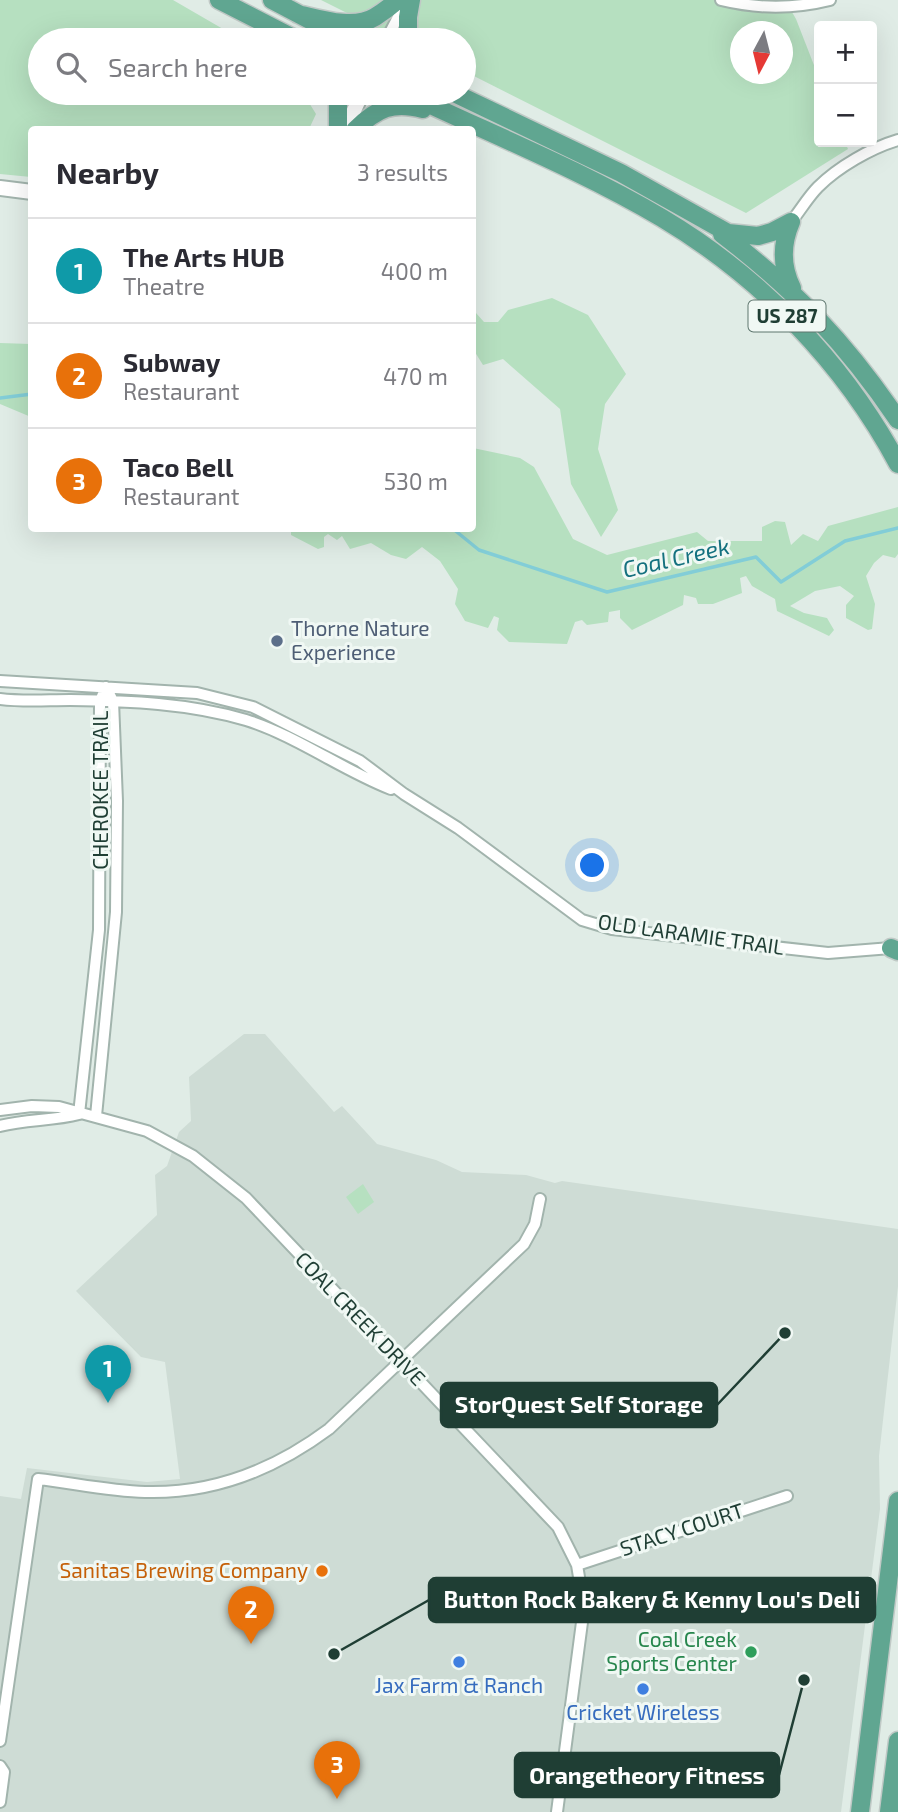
<!DOCTYPE html>
<meta charset="utf-8">
<style>
body{margin:0;font-family:"Exo 2",sans-serif;background:#f2f2f3;color:#2b2b33}
.controls{position:absolute;right:21px;top:21px;display:grid;overflow:hidden;border-radius:7px;box-shadow:0 7px 28px #0002}
.controls button{width:63px;height:63px;display:grid;place-items:center;padding:0;border:0;border-bottom:2px solid #e1e1e2;background:#fff;color:#2b2b33;font:35px sans-serif}
.compass{position:absolute;left:730px;top:21px;width:63px;height:63px;border-radius:50%;background:#fff;box-shadow:0 7px 28px #0002;rotate:187deg}
.you{position:absolute;left:593px;top:866px;width:24px;height:24px;margin:-18px;border:5px solid #fff;border-radius:50%;background:#1a73e8;box-shadow:0 0 0 10px #1a73e833}
.badge{display:grid;place-items:center;width:46px;height:46px;border-radius:50%;background:#8a4a3e;color:#fff;font-size:23px;font-weight:700}
.pin{position:absolute;translate:-50% -58px;filter:drop-shadow(0 2px 4px #0008)}
.pin::after{content:'';position:absolute;top:37px;width:24px;height:21px;background:inherit;clip-path:polygon(0 0,100% 0,50% 100%)}
.list{margin:0;padding:0;list-style:none}
h2{display:flex;justify-content:space-between;align-items:center;height:91px;margin:0;padding:0 28px;font-size:30px}
h2 small{font-size:23px;font-weight:400;color:#7c7c81}
.list li{display:grid;grid-template-columns:46px 1fr auto;gap:21px;align-items:center;box-sizing:border-box;height:105px;padding:0 28px;border-top:2px solid #e1e1e2}
.list b{display:block;font-size:26px;white-space:nowrap}
.list p{margin:0;font-size:23px;white-space:nowrap;color:#7c7c81}
.list em{font-size:23px;font-style:normal;color:#7c7c81}
.icon{flex:none;width:38px;height:38px;fill:none;stroke:currentColor;stroke-width:2;stroke-linecap:round;stroke-linejoin:round}
.map{position:relative;flex:none;width:898px;height:1812px;overflow:hidden}
.search{position:absolute;background:#fff;box-shadow:0 7px 28px #0002;left:28px;top:28px;width:448px;height:77px;display:flex;align-items:center;gap:18px;box-sizing:border-box;padding:0 24px;border-radius:38px;color:#7c7c81;font-size:26px}
.panel{position:absolute;background:#fff;box-shadow:0 7px 28px #0002;left:28px;top:126px;width:448px;height:406px;border-radius:7px}
.map>svg:first-child{display:block}
.built{fill:#cedcd5}
.green{fill:#b6e0c0;fill-rule:evenodd}
.lines{fill:none;stroke-linecap:round;stroke-linejoin:round}
.stream{stroke:#82cdd7;stroke-width:3.5}
.minor-casing{stroke:#a2b4ad;stroke-width:14}
.tertiary-casing{stroke:#a2b4ad;stroke-width:18}
.primary-casing{stroke:#c0c9c6;stroke-width:21}
.minor{stroke:#fff;stroke-width:10}
.tertiary{stroke:#fff;stroke-width:14}
.primary{stroke:#60a691;stroke-width:18}
.service-dot{fill:#5c6f8a;stroke:#f0f8f4;stroke-width:2.5}
.food-dot{fill:#e8710a;stroke:#f0f8f4;stroke-width:2.5}
.leisure-dot{fill:#2e9e5b;stroke:#f0f8f4;stroke-width:2.5}
.shop-dot{fill:#3f7fe0;stroke:#f0f8f4;stroke-width:2.5}
.labels{text-anchor:middle;stroke-width:6;stroke-linejoin:round;paint-order:stroke}
.shield{fill:#f0f8f4;stroke:#5e766e;stroke-width:2}
.shield-label{font-size:19px;font-weight:bold;fill:#1f3e34}
.service-label{font-size:21px;fill:#4e5e75;stroke:#f0f8f4;text-anchor:start}
.street-label{font-size:21px;fill:#1f3e34;stroke:#f0f8f4}
.food-label{font-size:21px;fill:#c56008;stroke:#f0f8f4;text-anchor:end}
.leisure-label{font-size:21px;fill:#27864d;stroke:#f0f8f4;text-anchor:end}
.shop-label{font-size:21px;fill:#366cbe;stroke:#f0f8f4}
.water-label{font-size:23px;font-style:italic;fill:#14717f;stroke:#f0f8f4}
.leader{fill:none;stroke:#1f3e34;stroke-width:2.5}
.callout-dot{fill:#1f3e34;stroke:#f0f8f4;stroke-width:2.5}
.callout{fill:#1f3e34;stroke:#1f3e34;stroke-width:2.5}
.callout-label{font-size:23px;text-anchor:middle;font-weight:bold;fill:#fff}
</style>
<div class="map">
<svg width="898" height="1812" viewBox="0 0 898 1812">
<rect width="100%" height="100%" fill="#e0ece6"/>
<path class="built" d="M244,1034H265L334,1112L342,1106L377,1144L436,1160L462,1172L526,1175L555,1183L562,1181L898,1229V1286L879,1456L880,1509L841,1812H0V1496L21,1499L27,1468L147,1482L180,1479L165,1362L141,1357L76,1291L157,1215L155,1175L167,1166L179,1132L191,1121L189,1077Z"/>
<path class="green" d="M0,0H173L242,40H40V93H303L316,114L309,129L32,130L31,177L0,174Z
M321,0H785L796,19L819,78V142H845L848,149L746,213L464,71V40H401ZM740,32H782V74H740Z
M552,298L588,315L626,374L605,404L598,449L618,510L601,537L571,484L560,409L503,359L483,365L473,349V319L476,313L484,322H498L508,310Z
M0,343L31,344V417L0,404Z
M473,448L520,458L534,467L573,539L607,555L697,532L708,541H762V527L775,521L785,522L791,545L803,534L818,541L828,526L898,507V554L895,558L883,555L874,563L866,576L875,604L872,629L868,630L846,618V605L854,596L840,586L815,591L790,606L804,613L827,618L834,630L829,636L777,611L775,599L752,586L746,576L740,578L742,593L713,604H698L696,598L684,595L683,605L632,630L620,618V610L609,612L608,622L587,625L582,620L575,622L567,644L509,642L497,630L499,618L494,616L488,628L465,621L455,604L458,589L440,561L422,547L406,559L391,555L371,543L350,549L342,536L337,540L328,534L324,537V547L318,549L291,535V528H472Z
M363,1184L374,1202L358,1214L346,1197Z"/>
<g class="lines">
<path class="stream" d="M0,398L32,394
M452,528L479,550L607,592L756,557L781,582L845,541L898,528"/>
<defs>
<path id="minor" d="M721,0C758,9 794,9 830,0
M386,40L406,2
M791,222C800,211 808,197 818,187C838,167 871,148 898,140
M0,681L197,693L253,707L360,761L404,794L458,828L582,920L612,929L828,953L891,948
M0,699C23,702 47,700 70,700C129,701 188,703 246,720C297,736 342,770 391,789
M0,1110L32,1106L59,1107L147,1131L193,1156L246,1198L558,1527L577,1565L584,1607L557,1812
M79,1114L99,930L100,701L106,687
M96,1116L116,912L117,801L113,701L106,687
M0,1126C26,1119 53,1121 79,1114
M577,1565L787,1496
M0,1741L38,1479C73,1483 109,1491 145,1492C214,1494 274,1470 329,1429L524,1244L535,1224L540,1199
M0,1766L4,1772L0,1802"/>
<path id="tertiary" d="M345,130L362,93
M0,188L32,192"/>
<path id="primary" d="M219,0L297,40
M272,0L348,40
M298,14C320,19 354,30 375,17C383,12 391,6 398,0
M408,40V17L411,0
M405,93C491,134 581,170 662,218C761,277 844,363 898,464
M454,93L621,173L728,233L758,236L772,232L791,222
M338,130V93
M355,130C377,108 393,101 423,109
M791,222C781,245 781,266 792,288
M722,234C796,291 846,343 898,420
M891,948L898,951
M860,1812L898,1501
M889,1812L898,1741"/>
</defs>
<use href="#minor" class="minor-casing"/>
<use href="#tertiary" class="tertiary-casing"/>
<use href="#primary" class="primary-casing"/>
<use href="#minor" class="minor"/>
<use href="#tertiary" class="tertiary"/>
<use href="#primary" class="primary"/>
</g>
<circle class="service-dot" cx="277" cy="641" r="7"/>
<circle class="food-dot" cx="322" cy="1571" r="7"/>
<circle class="leisure-dot" cx="751" cy="1652" r="7"/>
<g class="shop-dot">
<circle cx="459" cy="1662" r="7"/>
<circle cx="643" cy="1689" r="7"/>
</g>
<g class="labels">
<rect class="shield" x="748.5" y="300.5" width="77" height="31" rx="5"/>
<g class="shield-label">
<text x="787" y="323">US 287</text>
</g>
<g class="service-label">
<text x="291" y="636">Thorne Nature<tspan x="291" dy="24">Experience</tspan></text>
</g>
<g class="street-label">
<text transform="translate(101 790) rotate(-90)" y="7">CHEROKEE TRAIL</text>
<text transform="translate(691 935) rotate(8)" y="7">OLD LARAMIE TRAIL</text>
<text transform="translate(360 1319) rotate(46)" y="7">COAL CREEK DRIVE</text>
<text transform="translate(682 1530) rotate(-18)" y="7">STACY COURT</text>
</g>
<g class="food-label">
<text x="308" y="1578">Sanitas Brewing Company</text>
</g>
<g class="leisure-label">
<text x="737" y="1647">Coal Creek<tspan x="737" dy="24">Sports Center</tspan></text>
</g>
<g class="shop-label">
<text x="459" y="1693">Jax Farm &amp; Ranch</text>
<text x="643" y="1720">Cricket Wireless</text>
</g>
<g class="water-label">
<text transform="translate(676 558) rotate(-13)" y="8">Coal Creek</text>
</g>
</g>
<path class="leader" d="M785 1333L717 1405M334 1654L429 1600M804 1680L779 1775"/>
<g class="callout-dot">
<circle cx="785" cy="1333" r="7"/>
<circle cx="334" cy="1654" r="7"/>
<circle cx="804" cy="1680" r="7"/>
</g>
<g class="callout">
<rect x="441" y="1383" width="276" height="44" rx="7"/>
<rect x="429" y="1578" width="446" height="44" rx="7"/>
<rect x="515" y="1753" width="264" height="44" rx="7"/>
</g>
<g class="callout-label">
<text x="579" y="1413">StorQuest Self Storage</text>
<text x="652" y="1608">Button Rock Bakery &amp; Kenny Lou's Deli</text>
<text x="647" y="1784">Orangetheory Fitness</text>
</g>
</svg>
<div class="controls">
<button>+</button>
<button>−</button>
</div>
<svg class="compass" viewBox="-18 -18 36 36"><path d="M0-13l5 13h-10z" fill="#e53935"/><path d="M0 13l5-13h-10z" fill="#7c7c81"/></svg>
<div class="you"></div>
<div class="pin badge" style="left:108px;top:1403px;background:#0f9aa8">1</div>
<div class="pin badge" style="left:251px;top:1644px;background:#e8710a">2</div>
<div class="pin badge" style="left:337px;top:1799px;background:#e8710a">3</div>
<div class="search"><svg class="icon" aria-label="search" viewBox="0 0 24 24"><circle cx="10" cy="10" r="6"/><path d="M15 15l6 6"/></svg>Search here</div>
<section class="panel">
<h2>Nearby<small>3 results</small></h2>
<ul class="list">
<li><span class="badge" style="background:#0f9aa8">1</span><div><b>The Arts HUB</b><p>Theatre</p></div><em>400 m</em></li>
<li><span class="badge" style="background:#e8710a">2</span><div><b>Subway</b><p>Restaurant</p></div><em>470 m</em></li>
<li><span class="badge" style="background:#e8710a">3</span><div><b>Taco Bell</b><p>Restaurant</p></div><em>530 m</em></li>
</ul>
</section>
</div>
